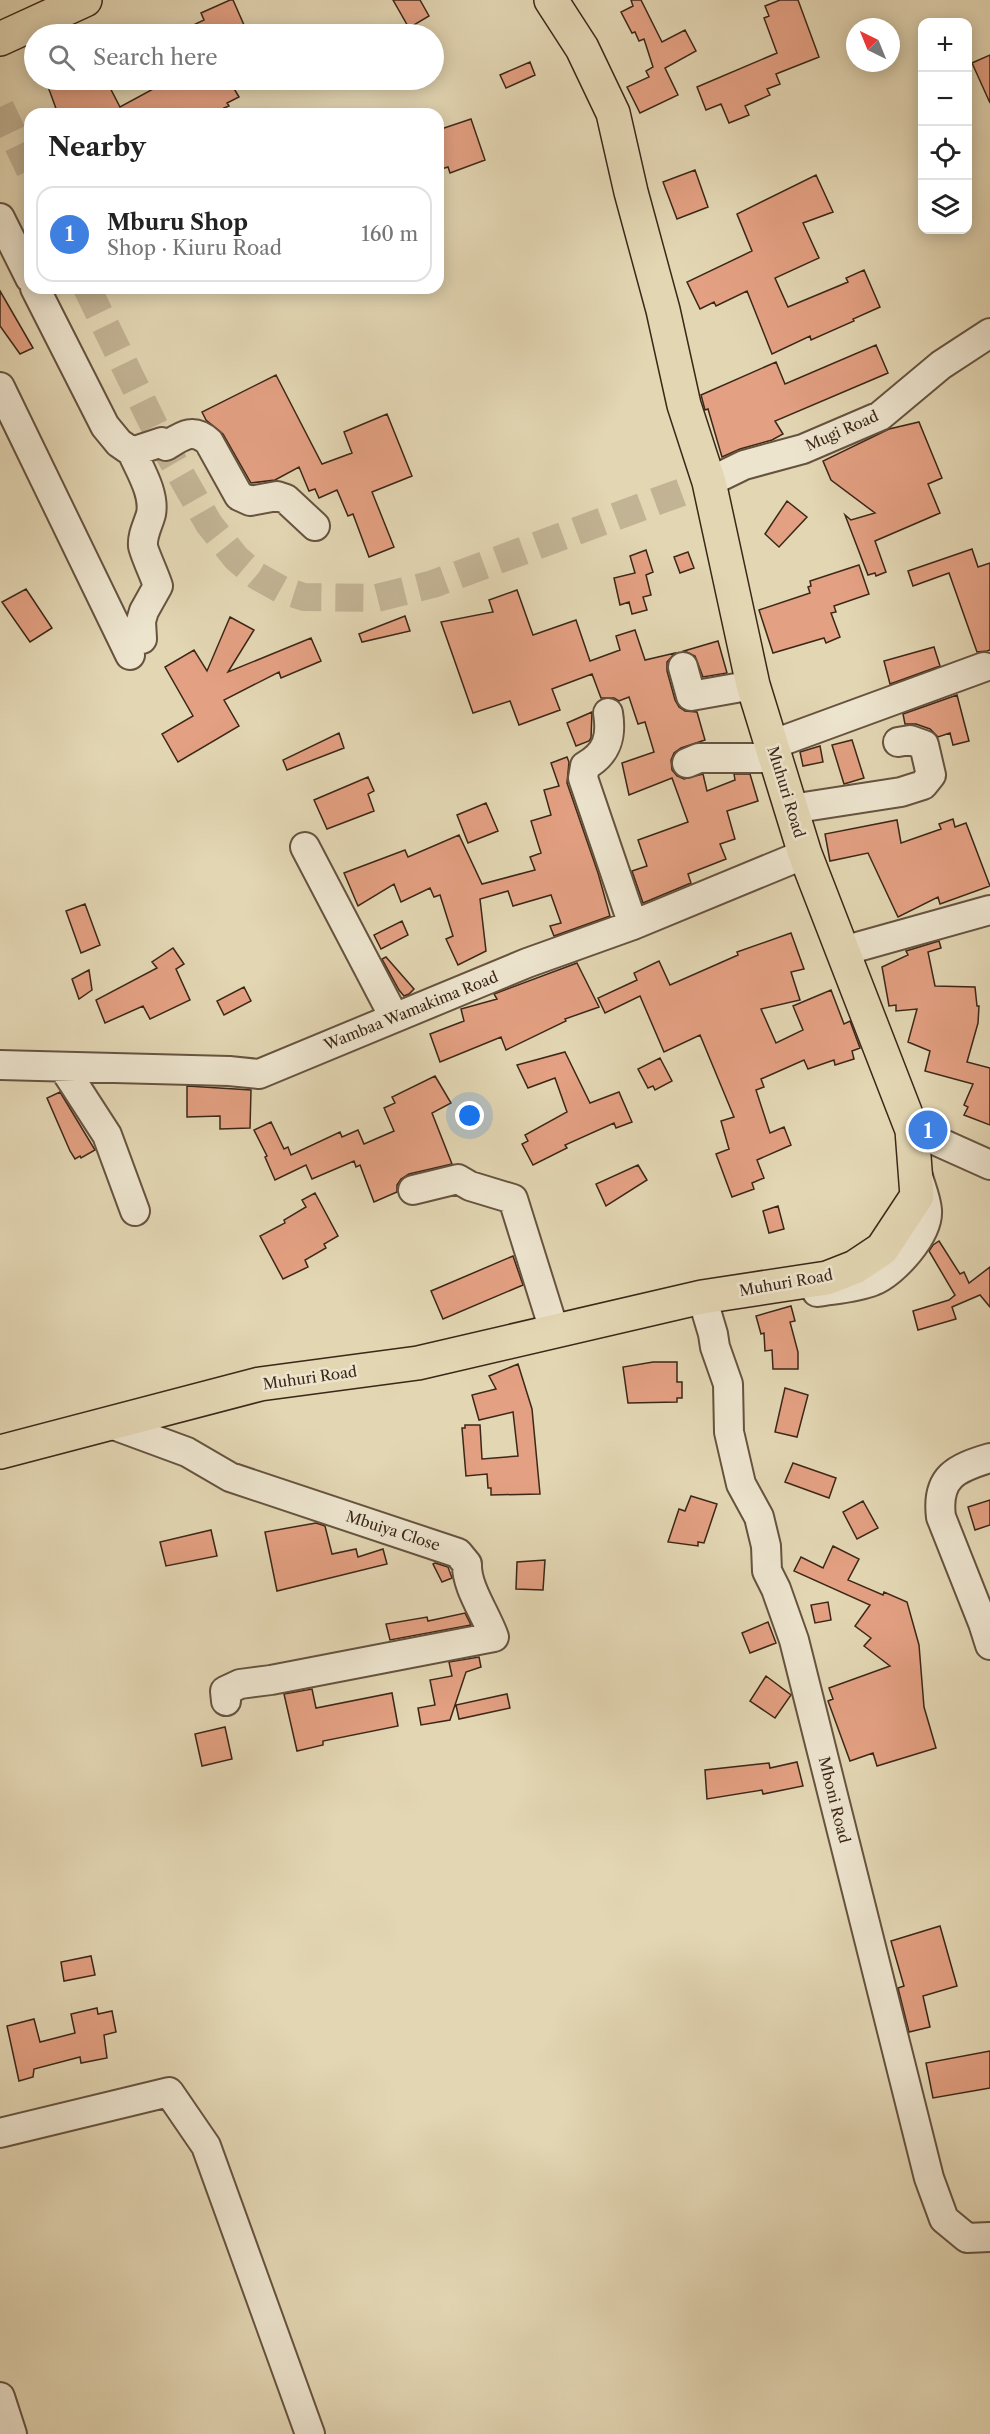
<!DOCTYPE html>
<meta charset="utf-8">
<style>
body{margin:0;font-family:"Libre Caslon Text",serif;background:#f6f6f6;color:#222}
.controls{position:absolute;right:18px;top:18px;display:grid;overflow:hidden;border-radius:12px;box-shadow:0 3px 15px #0003}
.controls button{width:54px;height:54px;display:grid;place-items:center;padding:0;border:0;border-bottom:2px solid #e0e0e0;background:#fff;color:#222;font:30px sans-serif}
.compass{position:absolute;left:846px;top:18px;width:54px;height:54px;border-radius:50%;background:#fff;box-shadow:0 3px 15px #0003;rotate:317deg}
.you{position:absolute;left:470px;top:1116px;width:21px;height:21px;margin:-15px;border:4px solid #fff;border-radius:50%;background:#1a73e8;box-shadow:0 0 0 9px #1a73e833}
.badge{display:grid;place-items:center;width:39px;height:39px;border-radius:50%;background:#ea580c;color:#fff;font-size:20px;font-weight:700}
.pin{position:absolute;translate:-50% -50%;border:3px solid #fff;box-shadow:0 2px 6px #0006}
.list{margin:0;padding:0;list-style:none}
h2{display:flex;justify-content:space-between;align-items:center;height:78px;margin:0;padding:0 24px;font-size:26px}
h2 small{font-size:20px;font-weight:400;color:#767676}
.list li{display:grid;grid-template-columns:39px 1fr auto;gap:18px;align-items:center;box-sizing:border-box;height:96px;margin:0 12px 12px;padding:0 12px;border:2px solid #e0e0e0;border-radius:18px}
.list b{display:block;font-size:22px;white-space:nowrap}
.list p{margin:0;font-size:20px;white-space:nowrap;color:#767676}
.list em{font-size:20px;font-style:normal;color:#767676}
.icon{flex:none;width:33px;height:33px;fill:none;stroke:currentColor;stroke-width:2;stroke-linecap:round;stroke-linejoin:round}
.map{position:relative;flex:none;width:990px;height:2434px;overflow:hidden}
.search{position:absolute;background:#fff;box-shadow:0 3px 15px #0003;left:24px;top:24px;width:420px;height:66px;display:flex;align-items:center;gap:15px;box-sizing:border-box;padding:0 21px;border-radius:33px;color:#767676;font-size:22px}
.panel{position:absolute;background:#fff;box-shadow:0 3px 15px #0003;left:24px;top:108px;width:420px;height:186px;border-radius:18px}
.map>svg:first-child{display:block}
.building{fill:#e3a082;stroke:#3c2718;stroke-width:1.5}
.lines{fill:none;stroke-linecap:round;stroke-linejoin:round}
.minor-tunnel{stroke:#c2b394;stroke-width:28;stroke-dasharray:28 14;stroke-linecap:butt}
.minor-casing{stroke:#66533f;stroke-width:32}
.major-casing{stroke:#3c2718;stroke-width:36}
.highway-casing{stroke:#3c2718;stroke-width:36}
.minor{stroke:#ede4ce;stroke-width:28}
.major{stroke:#e3d6b3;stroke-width:33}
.highway{stroke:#e3d6b3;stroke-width:33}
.labels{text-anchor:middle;stroke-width:5;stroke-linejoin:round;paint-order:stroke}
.street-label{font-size:15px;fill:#3c2718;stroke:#ede4ce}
</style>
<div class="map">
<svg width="990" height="2434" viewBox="0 0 990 2434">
<rect width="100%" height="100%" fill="#e3d6b3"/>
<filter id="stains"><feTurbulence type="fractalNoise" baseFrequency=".00333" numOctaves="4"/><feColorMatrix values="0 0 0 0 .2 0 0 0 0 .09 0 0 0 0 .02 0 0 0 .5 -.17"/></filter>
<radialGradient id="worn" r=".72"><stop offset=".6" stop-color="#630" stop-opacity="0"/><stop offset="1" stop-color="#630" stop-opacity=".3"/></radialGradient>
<path class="building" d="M230,0H233L248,34H175L204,20L201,13Z
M393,0H420L429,16L409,28Z
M631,0H641L662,42L685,30L696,51L665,68L678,95L640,113L627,87L649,77L646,71L653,67L644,39L639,41L635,32L632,33L621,12L633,6Z
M780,0H798L819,57L776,74L780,84L767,89L770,95L745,106L749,115L729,123L721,104L706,110L697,87L777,53L764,18L769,16L765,6Z
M990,55V103L972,63Z
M530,62L535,75L506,88L500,75Z
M59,80H106L120,107L157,87L154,80H229L239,97L227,103L229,106L224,108L227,114H58L47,84Z
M471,119L485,160L450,173L448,167L438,170V130Z
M695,170L708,207L677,219L663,182Z
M816,175L833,212L803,223L819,258L775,278L788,307L848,282L846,278L864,270L880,307L853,319L854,321L811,340L810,336L772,354L747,291L716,306L714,302L700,309L687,282L752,251L737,214Z
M0,291L33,348L20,354L0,326Z
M876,345L888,373L775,421L783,434L772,440L740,449L722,457L708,409L705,410L701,395L776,362L785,384Z
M276,375L322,464L352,453L344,432L387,414L412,476L372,492L394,547L369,557L353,514L348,516L337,490L319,498L315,489L309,491L299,467L275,480L251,483L223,434L206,420L202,412Z
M919,422L942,478L928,484L940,513L875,541L886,572L876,576L875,573L868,575L845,515L851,520L875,513L831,480L823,461L889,429Z
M787,501L807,517L779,547L765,534Z
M972,549L978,567L990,563V650L987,651L977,652L949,573L913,586L908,571Z
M646,550L653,572L646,575L651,595L643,597L647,610L632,614L629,602L620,605L614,578L635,573L630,556Z
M688,552L694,568L680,573L674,557Z
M859,565L869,594L834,606L836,612L831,613L840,637L826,643L824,638L773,653L759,610L810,593L808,587L811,586L810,581Z
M26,589L52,628L30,642L2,602Z
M517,590L533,635L576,620L590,661L620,650L616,636L635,630L645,660L675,653L667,662V671L675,700L679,707L685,711L697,712L705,740L681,748L674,753L671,760L672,770L677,776L684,779L703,774L707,791L735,780L734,774H750L758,801L727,811L735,839L720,844L726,859L688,874L691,883L643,903L632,871L647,866L638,840L688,822L672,778L629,795L622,763L654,752L645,722L638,724L629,697L619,701L614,698H601L592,674L552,689L560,710L519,725L510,701L473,713L441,622L493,612L489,600Z
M405,616L410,631L362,642L359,634Z
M230,617L254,630L228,672L311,638L321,661L281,678L279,672L224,700L239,726L178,762L162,734L193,716L165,667L194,650L207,671Z
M718,641L727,673L703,677L695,656L684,651Z
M934,647L940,666L890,684L884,661Z
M957,695L969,741L953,745L950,733L938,737L930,729L916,724H905L903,714Z
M592,712L591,738L589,741L576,746L567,723Z
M339,733L344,748L287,770L283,760Z
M852,740L864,778L844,784L832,745Z
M820,746L823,762L803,766L800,752Z
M567,757L569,762L567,783L598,873L610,916L554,936L550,926L561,923L551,895L513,906L508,891L480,899L486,951L458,965L446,939L453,936L440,895L434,897L430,888L401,902L394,884L358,906L344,873L405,850L408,857L459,835L482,884L535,870L530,857L541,853L531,821L551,815L544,790L559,786L551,763Z
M368,777L374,791L368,794L374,811L327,829L314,800Z
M486,803L498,831L468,843L457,815Z
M953,819L955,827L966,823L990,886L940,904L938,897L898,917L868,853L830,861L825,834L897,820L901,843L941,829L939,824Z
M85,904L100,945L81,953L66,911Z
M402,921L408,935L381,949L374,935Z
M791,933L804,969L791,972L800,1000L761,1009L776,1043L803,1030L793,1006L831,990L844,1024L850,1021L860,1048L852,1051L854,1059L835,1065L834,1060L808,1069L804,1060L761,1079L764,1087L756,1090L770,1133L784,1127L791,1145L757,1160L764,1178L752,1183L754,1189L732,1197L716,1154L729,1149L721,1121L734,1117L700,1035L664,1052L640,996L605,1013L598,998L637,980L634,973L659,961L670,985L738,955L737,952Z
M939,941L941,948L928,952L935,986L975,987L977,1006H979L978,1023L967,1062L990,1068V1125L964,1115L968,1107L964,1105L973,1084L925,1071L930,1051L908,1042L917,1009L896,1011V1005L889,1006L882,967L908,955L906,951Z
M173,948L184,964L176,969L190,1000L150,1019L143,1006L105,1023L96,1000L157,968L152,962Z
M386,957L414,989L409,994L404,996L399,990L382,959Z
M577,963L599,1007L565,1019L566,1021L506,1050L501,1037L440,1062L430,1034L464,1021L461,1009L497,999L494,994Z
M89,970L92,990L79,999L72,979Z
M244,987L251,1001L224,1015L217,1001Z
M565,1052L590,1103L619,1092L632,1122L616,1128L614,1123L565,1145L567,1148L533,1165L522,1144L528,1141L525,1135L567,1112L555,1078L528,1088L517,1065Z
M660,1058L672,1081L655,1090L653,1086L648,1088L638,1069Z
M435,1076L451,1103L432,1113L452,1164L409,1174L401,1179L397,1185V1192L374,1202L360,1165L356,1167L354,1161L312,1179L306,1165L275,1180L265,1157L267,1156L254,1130L271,1122L284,1149L288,1147L291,1155L340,1132L342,1137L358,1130L364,1144L394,1131L384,1108L395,1103L392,1097Z
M187,1086L251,1090L250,1128L220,1129V1116L187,1117Z
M60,1092L95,1150L81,1158L80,1156L75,1159L70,1151L47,1098Z
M638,1165L647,1180L606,1206L596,1184Z
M315,1193L338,1236L324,1244L326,1248L305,1260L308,1267L283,1279L260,1236L285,1223L284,1220L306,1207L302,1200Z
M778,1206L784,1229L769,1233L763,1211Z
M939,1241L960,1274L964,1272L969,1283L990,1267V1307L980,1295L952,1307L956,1319L918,1330L913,1311L949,1300L955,1295L929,1251L933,1245Z
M513,1256L523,1285L443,1319L431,1291Z
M791,1306L795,1321L790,1322L798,1352V1369H773L772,1350L765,1351L764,1333L761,1334L756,1316Z
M653,1362H677V1382H682V1398H677V1402L628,1403L623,1367Z
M518,1364L532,1409L540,1494L491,1495V1488H488L487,1474L466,1476L462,1428H465V1425H480L482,1459L518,1456L513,1412L479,1420L472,1395L496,1389L489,1376Z
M785,1388L808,1395L797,1437L775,1432Z
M793,1463L836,1478L829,1498L785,1482Z
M691,1496L717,1504L704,1543L698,1542V1546L668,1542L679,1509L685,1511Z
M990,1500V1525L975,1530L968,1507Z
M863,1501L878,1528L857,1539L843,1512Z
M316,1523L325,1526L332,1554L356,1549L358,1557L383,1549L387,1564L277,1591L265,1532Z
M211,1530L217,1556L166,1566L160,1542Z
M833,1546L859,1559L848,1580L883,1595L884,1592L907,1602L919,1645L924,1707L936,1748L877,1766L873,1753L850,1761L828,1701L833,1699L829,1688L890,1666L864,1646L871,1638L855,1626L870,1605L794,1571L801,1557L823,1568Z
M545,1560L543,1590L516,1589L517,1562Z
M435,1563L448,1567L452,1578L442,1582L433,1564Z
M828,1602L831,1620L815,1623L811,1605Z
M465,1613L471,1625L390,1640L386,1624L427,1617L428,1621Z
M768,1622L776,1643L750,1653L742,1633Z
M479,1657L481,1667L466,1672L450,1720L421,1725L418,1708L435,1705L430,1680L452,1676L449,1662Z
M766,1676L791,1695L775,1718L750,1701Z
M312,1689L316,1708L392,1693L398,1726L323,1741V1745L297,1751L284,1694Z
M507,1694L510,1708L459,1719L456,1705Z
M225,1727L232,1759L202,1766L195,1734Z
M797,1762L803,1786L763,1794L762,1790L707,1799L705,1770L769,1763L770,1768Z
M940,1926L957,1986L923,1996L930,2027L909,2032L898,1988L904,1986L891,1941Z
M91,1956L95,1975L64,1981L61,1962Z
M97,2008L98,2014L112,2011L116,2032L104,2035L107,2058L81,2063L80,2057L34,2069L33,2077L19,2081L7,2026L34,2019L40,2042L75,2033L71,2014Z
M990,2051V2088L933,2098L926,2063Z"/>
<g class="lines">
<path class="minor-tunnel" d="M0,107L30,170
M87,288L162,442L209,524L236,558L257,576L282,590L304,597L377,598L433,584L709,482"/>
<defs>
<path id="minor" d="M0,218L30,278
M35,288L105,426L119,443L132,452L162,442
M0,387L130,655
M166,446C182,436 193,427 209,442L239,496L250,501L277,496L286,499L315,526
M132,452C140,470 155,494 151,514C148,525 142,535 143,546C144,553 155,576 158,586L144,611L141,621L142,639
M709,482L744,465L803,449L880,416L941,365L990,333
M683,667L691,696L753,685
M608,713C612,737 607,754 585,766L583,778L633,925
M771,745L984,667
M687,763L699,758H775
M791,809L901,792L923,785L931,775L924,745L910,740L898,742
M305,847L394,1017
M843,951L990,910
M0,1065L229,1071L259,1074L527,963L633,925L805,854
M63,1067L107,1135L135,1211
M912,1130L990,1165
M413,1190L458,1179L470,1186L513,1199L554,1330
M817,1292C835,1289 856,1288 873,1281C894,1273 929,1234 927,1210C926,1198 920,1185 917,1173
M702,1297L713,1334L715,1347L728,1384L729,1432L741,1484L759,1517L766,1546L767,1571L776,1589L794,1640L929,2178L944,2219L967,2238L990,2237
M111,1424L187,1452L230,1477L458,1553L467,1564C466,1587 486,1614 494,1637L271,1680L240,1684L225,1691L226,1701
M990,1458C956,1468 936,1477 941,1517L983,1623L990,1645
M0,2133L169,2092L206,2146L310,2434
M0,2397L12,2434"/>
<path id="major" d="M0,1452L260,1384L418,1363L702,1297L827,1278L855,1267L882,1249L917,1196L912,1130L805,854L753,685L709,482L684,405L663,310L631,192L613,113L582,48L551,0"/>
<path id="highway" d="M0,39L85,0"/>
</defs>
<use href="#minor" class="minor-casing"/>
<use href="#major" class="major-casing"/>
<use href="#highway" class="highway-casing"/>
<use href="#minor" class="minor"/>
<use href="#major" class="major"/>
<use href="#highway" class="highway"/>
</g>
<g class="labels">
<g class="street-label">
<text transform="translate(842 431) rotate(-24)" y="5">Mugi Road</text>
<text transform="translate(786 792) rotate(73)" y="5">Muhuri Road</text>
<text transform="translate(411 1011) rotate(-22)" y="5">Wambaa Wamakima Road</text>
<text transform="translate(786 1283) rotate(-10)" y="5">Muhuri Road</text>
<text transform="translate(310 1378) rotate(-8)" y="5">Muhuri Road</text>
<text transform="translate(393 1531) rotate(18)" y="5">Mbuiya Close</text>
<text transform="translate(834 1800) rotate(76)" y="5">Mboni Road</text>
</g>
</g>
<rect width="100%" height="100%" filter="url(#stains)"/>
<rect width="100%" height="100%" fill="url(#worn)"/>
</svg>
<div class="controls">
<button>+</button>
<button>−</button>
<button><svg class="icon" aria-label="locate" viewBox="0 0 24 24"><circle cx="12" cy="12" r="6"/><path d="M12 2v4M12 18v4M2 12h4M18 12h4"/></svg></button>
<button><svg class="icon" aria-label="layers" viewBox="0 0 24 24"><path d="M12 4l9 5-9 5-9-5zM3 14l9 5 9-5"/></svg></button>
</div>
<svg class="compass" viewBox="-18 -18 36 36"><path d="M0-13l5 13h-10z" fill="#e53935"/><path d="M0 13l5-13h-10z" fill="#767676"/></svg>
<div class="you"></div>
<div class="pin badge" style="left:928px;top:1130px;background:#3f7fe0">1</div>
<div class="search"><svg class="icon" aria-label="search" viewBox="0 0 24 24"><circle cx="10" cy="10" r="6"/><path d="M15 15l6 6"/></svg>Search here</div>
<section class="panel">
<h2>Nearby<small></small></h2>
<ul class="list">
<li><span class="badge" style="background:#3f7fe0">1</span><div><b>Mburu Shop</b><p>Shop · Kiuru Road</p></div><em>160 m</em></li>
</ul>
</section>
</div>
